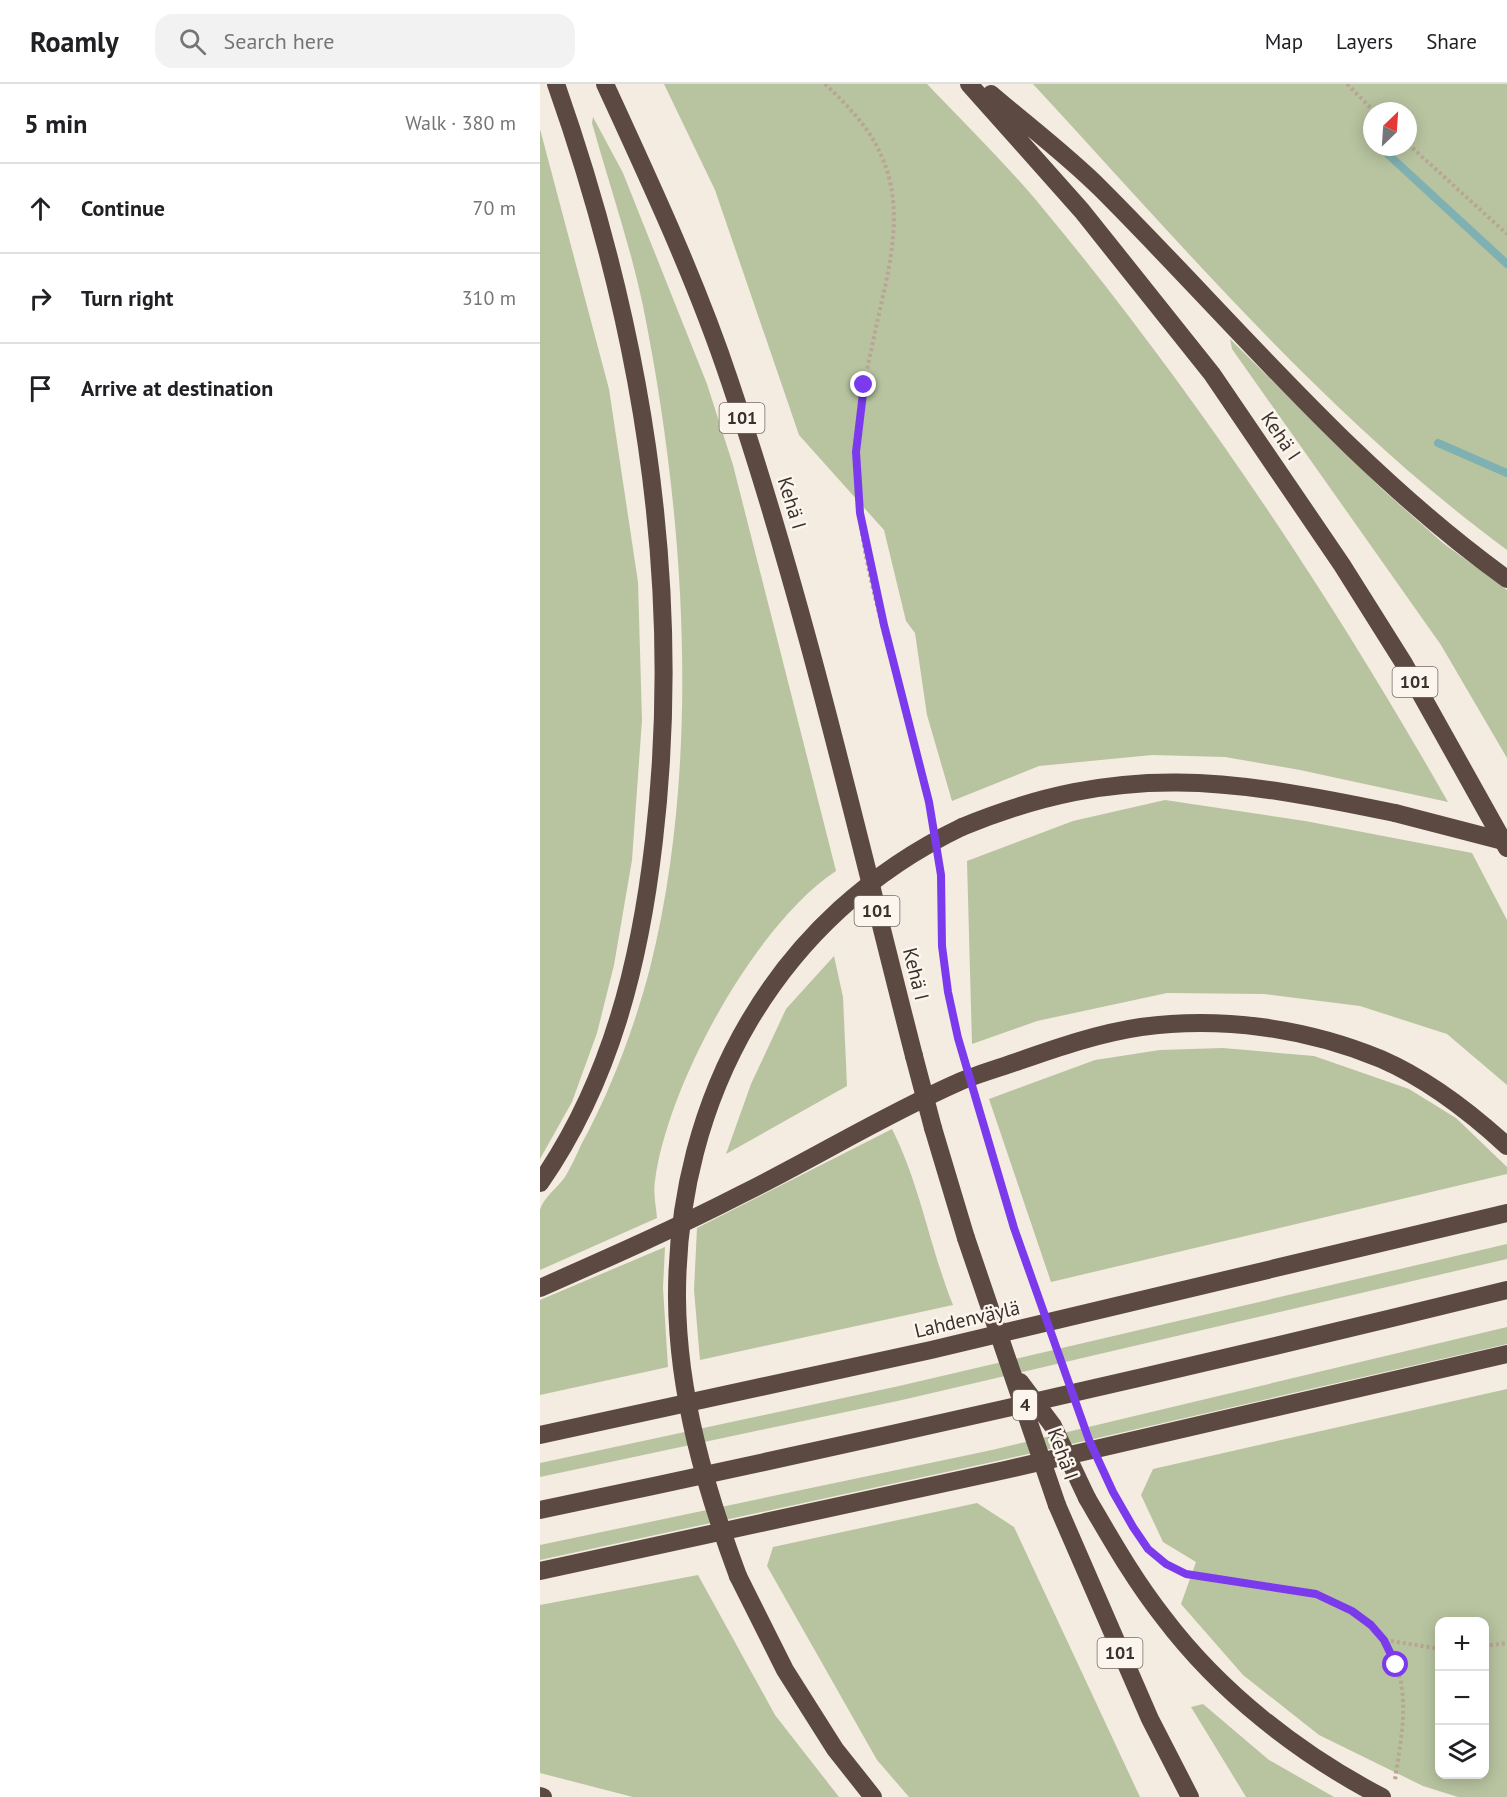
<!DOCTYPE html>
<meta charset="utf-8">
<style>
body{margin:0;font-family:"PT Sans",sans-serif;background:#f2f2f2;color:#202124}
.controls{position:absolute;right:18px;bottom:18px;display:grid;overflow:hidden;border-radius:12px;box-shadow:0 3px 15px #0003}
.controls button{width:54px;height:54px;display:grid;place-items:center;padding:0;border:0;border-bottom:2px solid #e0e0e0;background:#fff;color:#202124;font:30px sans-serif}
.compass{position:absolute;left:823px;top:18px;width:54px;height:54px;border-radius:50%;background:#fff;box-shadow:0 3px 15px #0003;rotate:25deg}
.stop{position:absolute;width:18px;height:18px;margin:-14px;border:4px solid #7c3aed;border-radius:50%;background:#fff}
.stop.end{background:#7c3aed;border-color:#fff;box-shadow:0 2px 6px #0008}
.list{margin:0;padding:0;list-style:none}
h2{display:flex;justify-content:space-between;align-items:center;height:78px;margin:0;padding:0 24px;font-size:26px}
h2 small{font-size:20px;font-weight:400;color:#757577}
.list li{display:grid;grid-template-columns:39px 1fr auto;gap:18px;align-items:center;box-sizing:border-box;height:90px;padding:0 24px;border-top:2px solid #e0e0e0}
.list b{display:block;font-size:22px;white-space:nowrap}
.list em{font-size:20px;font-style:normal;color:#757577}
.icon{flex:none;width:33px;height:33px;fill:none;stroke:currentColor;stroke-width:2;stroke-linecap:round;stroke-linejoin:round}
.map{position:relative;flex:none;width:967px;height:1713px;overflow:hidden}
header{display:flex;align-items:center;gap:36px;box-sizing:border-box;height:84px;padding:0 30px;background:#fff;border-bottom:2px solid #e0e0e0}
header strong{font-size:28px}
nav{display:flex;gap:33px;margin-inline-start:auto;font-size:21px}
.search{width:420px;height:54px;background:#f2f2f2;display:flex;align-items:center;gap:15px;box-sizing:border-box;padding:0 21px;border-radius:18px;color:#757577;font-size:22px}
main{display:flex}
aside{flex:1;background:#fff}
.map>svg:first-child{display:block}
.green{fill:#b8c4a0;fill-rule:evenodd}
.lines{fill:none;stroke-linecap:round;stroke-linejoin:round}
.stream{stroke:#7fb0b2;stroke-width:8}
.path{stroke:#b9a596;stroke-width:4;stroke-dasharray:3 3;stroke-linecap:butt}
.highway{stroke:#5c4a42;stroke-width:18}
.path-bridge{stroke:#b9a596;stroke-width:4;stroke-dasharray:3 3;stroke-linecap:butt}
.highway-bridge{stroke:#5c4a42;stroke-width:18}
.route{stroke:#7c3aed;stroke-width:8}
.labels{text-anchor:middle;stroke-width:5;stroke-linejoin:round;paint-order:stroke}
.shield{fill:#fbf5ee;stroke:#756b66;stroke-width:1.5}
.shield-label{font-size:18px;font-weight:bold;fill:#3b302b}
.street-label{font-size:20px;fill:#3b302b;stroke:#fbf5ee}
</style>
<header>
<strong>Roamly</strong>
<div class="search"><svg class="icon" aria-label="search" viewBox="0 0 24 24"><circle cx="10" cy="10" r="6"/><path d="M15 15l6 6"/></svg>Search here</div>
<nav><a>Map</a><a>Layers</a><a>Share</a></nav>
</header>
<main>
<aside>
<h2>5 min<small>Walk · 380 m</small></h2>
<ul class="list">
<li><svg class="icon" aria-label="ahead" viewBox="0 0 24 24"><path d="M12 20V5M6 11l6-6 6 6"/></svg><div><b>Continue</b></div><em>70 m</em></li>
<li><svg class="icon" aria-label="right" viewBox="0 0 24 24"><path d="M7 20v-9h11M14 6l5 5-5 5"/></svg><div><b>Turn right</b></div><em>310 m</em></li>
<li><svg class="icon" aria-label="arrive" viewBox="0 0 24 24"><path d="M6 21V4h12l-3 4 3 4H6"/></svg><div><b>Arrive at destination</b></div></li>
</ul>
</aside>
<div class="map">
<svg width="967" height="1713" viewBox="0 0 967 1713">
<rect width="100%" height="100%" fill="#f4ebe1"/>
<path class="green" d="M124,0H387C423,38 462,76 496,116C652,303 788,507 908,718L760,686L685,673L612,671L499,682L412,717L387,631L375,549L366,537L344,446L259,351L175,106Z
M493,0H967V466C788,334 643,162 493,0ZM832,27H868V63H832Z
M53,33L83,89L167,300L193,381L296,787C215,840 127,1002 115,1097C113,1109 116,1122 117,1134L0,1186C0,1167 0,1144 0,1126C3,1114 18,1103 25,1093C31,1083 36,1072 41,1061C71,1006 94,945 110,884C162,677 145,430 103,222C90,160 69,100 52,39Z
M0,45L69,305L98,498L102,636L92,776L74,881L57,949L32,1018L0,1075Z
M690,255L843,406L903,459L967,506V674L901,561L692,265Z
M625,716L765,737L932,769L967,836V1001L907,950L820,922L724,910L627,909L497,937L432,960L427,777L533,737Z
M294,872L303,913L307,1002L186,1070L211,1000L246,925Z
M683,964L774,972L869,1005L916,1034L967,1083V1090L511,1198L449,1015L555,976L620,966Z
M352,1045C380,1100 390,1164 413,1221L160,1276L154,1206L157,1144Z
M967,1160V1175L362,1316L0,1393V1379L359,1302Z
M125,1163L123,1204L128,1283L0,1311V1216Z
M967,1243V1260L457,1377L0,1476V1461L452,1366Z
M967,1305V1713H918L883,1702L779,1651L703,1591L641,1520L656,1478L623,1458L601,1411L613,1385ZM900,1538H944V1690H900Z
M437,1419L474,1443L600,1713H369L337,1676L227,1482L233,1463Z
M158,1491L235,1631L299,1713H93L0,1689V1521Z
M663,1620L729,1676L794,1713H706L651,1623Z"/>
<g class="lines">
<path class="stream" d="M829,51L832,54
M840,63L967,180
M898,359L967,389"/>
<path class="path" d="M285,0C307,21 329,43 341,71C368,130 346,193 334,253C321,311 312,369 319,428C332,533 374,633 392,737
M807,0L834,27
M868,60L967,150
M399,780L402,862L408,908L419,954
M438,1025L474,1144
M594,1444C603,1458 612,1473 627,1481C646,1492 668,1493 689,1496C764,1507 849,1513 862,1605C866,1635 859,1667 855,1696
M845,1556L900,1565
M944,1562L967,1559"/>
<path class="highway" d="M65,0C110,98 156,196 190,298C265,519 316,746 374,972
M429,0L542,127L672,290L802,481L863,578L967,764
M451,10C487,41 527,71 561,105C694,238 813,384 967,495
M422,743C582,677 691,695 855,729
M393,1044L426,1154
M0,1099C71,997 100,878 114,756C144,498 102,244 16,0
M0,1204C68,1174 136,1144 202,1110C275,1074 344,1031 419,998C438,990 459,984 479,977C519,963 560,949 601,943C681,932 766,944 841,975C887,995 930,1028 967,1062
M0,1351L391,1266L967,1129
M547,1414C571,1455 594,1496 624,1534C680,1608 759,1670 842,1713
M517,1421L610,1635L650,1713
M0,1426C324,1358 646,1285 967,1206
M0,1487L465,1386L967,1270
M198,1492L245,1586L295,1665L333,1713
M0,1712L3,1713"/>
<path class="path-bridge" d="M419,954L438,1025
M474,1144L550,1356L573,1408"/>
<path class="highway-bridge" d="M855,729L967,758
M374,972L393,1044
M426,1154L517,1421
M480,1298L513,1342L547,1414
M198,1492C165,1403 138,1311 137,1215C136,1012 237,832 422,743"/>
</g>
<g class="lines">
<path class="route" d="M324,301L316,368L320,429L344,541L389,718L401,791L402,862L408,908L418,954L474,1144L549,1356L573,1408L593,1443L608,1465L626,1480L646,1490L776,1510L812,1527L831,1541L844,1556L856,1581"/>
</g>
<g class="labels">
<g class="shield">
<rect x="179.5" y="319" width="45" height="30" rx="4.5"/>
<rect x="852.5" y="583" width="45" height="30" rx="4.5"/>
<rect x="314.5" y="812" width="45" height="30" rx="4.5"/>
<rect x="473" y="1306" width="24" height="30" rx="4.5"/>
<rect x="557.5" y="1554" width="45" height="30" rx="4.5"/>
</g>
<g class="shield-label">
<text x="202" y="340">101</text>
<text x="875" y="604">101</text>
<text x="337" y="833">101</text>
<text x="485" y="1327">4</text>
<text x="580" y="1575">101</text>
</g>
<g class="street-label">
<text transform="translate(741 352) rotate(56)" y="7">Kehä I</text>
<text transform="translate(252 419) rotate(73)" y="7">Kehä I</text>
<text transform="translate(376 890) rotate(76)" y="7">Kehä I</text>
<text transform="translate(427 1235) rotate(-13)" y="7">Lahdenväylä</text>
<text transform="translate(523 1370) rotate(70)" y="7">Kehä I</text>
</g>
</g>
</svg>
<div class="controls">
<button>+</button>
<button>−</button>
<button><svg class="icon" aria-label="layers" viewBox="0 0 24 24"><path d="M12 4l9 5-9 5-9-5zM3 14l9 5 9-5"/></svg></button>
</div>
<svg class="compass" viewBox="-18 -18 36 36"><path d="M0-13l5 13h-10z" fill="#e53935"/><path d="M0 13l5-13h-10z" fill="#757577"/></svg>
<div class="stop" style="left:856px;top:1581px"></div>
<div class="stop end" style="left:324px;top:301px"></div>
</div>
</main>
